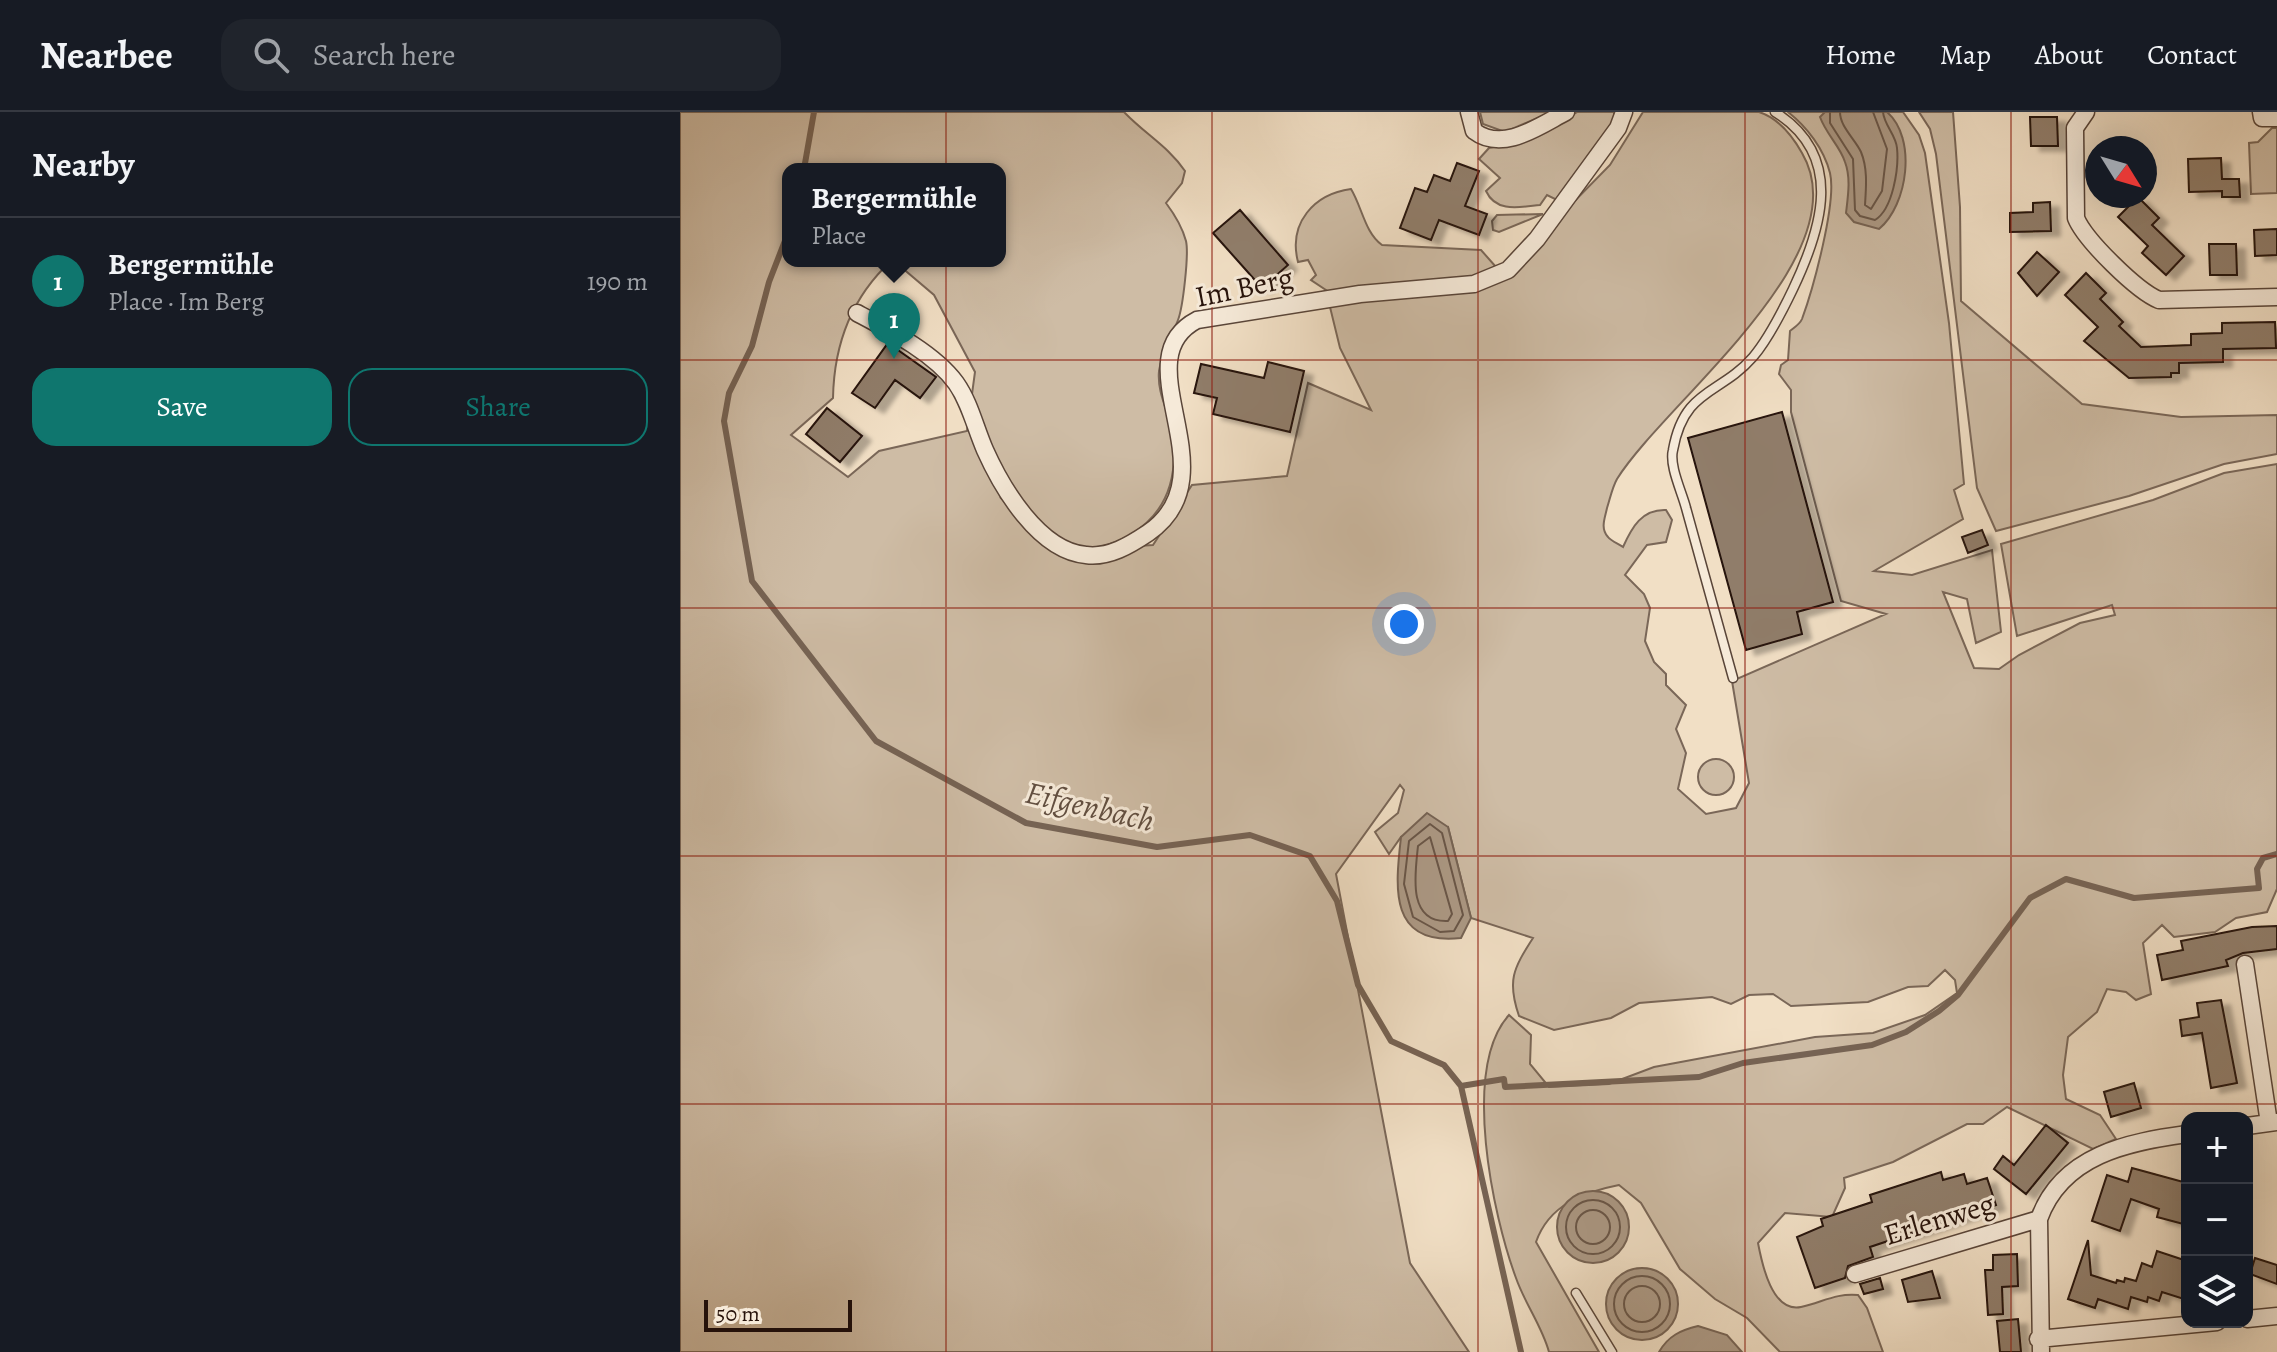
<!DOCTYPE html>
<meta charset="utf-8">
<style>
body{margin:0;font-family:Alegreya,serif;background:#20242c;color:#f1f3f6}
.controls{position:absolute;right:24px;bottom:24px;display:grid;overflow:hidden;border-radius:16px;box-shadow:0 8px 32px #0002}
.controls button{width:72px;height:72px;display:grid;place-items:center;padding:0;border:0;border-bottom:2px solid #363941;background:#171b24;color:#f1f3f6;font:40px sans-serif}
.compass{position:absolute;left:1405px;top:24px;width:72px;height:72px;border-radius:50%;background:#171b24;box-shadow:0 8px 32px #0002;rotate:127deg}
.scale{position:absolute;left:24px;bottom:20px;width:148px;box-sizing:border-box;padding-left:8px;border:4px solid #26120a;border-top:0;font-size:22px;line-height:28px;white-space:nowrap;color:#26120a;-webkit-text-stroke:6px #f6ead9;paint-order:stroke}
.you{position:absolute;left:724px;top:512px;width:28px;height:28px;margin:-20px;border:6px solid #fff;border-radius:50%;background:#1a73e8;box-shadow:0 0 0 12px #1a73e833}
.badge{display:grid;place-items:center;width:52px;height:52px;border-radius:50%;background:#0f766e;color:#fff;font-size:26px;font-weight:700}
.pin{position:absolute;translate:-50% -66px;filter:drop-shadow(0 2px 4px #0008)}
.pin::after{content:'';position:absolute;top:42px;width:28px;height:24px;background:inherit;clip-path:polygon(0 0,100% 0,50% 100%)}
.popup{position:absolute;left:102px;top:51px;width:224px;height:104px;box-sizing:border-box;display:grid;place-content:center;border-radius:16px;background:#171b24;filter:drop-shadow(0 2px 6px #0005);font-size:26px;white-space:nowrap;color:#9ea1a6}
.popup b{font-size:30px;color:#f1f3f6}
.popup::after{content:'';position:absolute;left:50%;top:100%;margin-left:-16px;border:16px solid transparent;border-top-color:#171b24}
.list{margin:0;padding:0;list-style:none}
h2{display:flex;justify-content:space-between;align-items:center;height:104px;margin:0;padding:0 32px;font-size:34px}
h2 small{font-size:26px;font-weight:400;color:#9ea1a6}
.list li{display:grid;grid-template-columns:52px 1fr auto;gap:24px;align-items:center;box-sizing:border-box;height:128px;padding:0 32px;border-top:2px solid #363941}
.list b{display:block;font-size:30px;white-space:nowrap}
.list p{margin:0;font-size:26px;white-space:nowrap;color:#9ea1a6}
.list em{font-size:26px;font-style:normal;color:#9ea1a6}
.actions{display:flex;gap:16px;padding:24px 32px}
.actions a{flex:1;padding:18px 0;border:2px solid #0f766e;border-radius:24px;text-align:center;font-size:28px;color:#0f766e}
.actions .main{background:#0f766e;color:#fff}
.icon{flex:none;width:44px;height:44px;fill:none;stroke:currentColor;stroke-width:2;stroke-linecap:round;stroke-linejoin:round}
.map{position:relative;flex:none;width:1597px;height:1240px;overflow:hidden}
header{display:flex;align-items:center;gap:48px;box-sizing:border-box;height:112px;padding:0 40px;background:#171b24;border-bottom:2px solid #363941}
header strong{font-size:38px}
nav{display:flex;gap:44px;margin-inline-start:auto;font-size:28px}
.search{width:560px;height:72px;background:#20242c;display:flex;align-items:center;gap:20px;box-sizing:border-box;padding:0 28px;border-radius:24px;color:#9ea1a6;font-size:30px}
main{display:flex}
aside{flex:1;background:#171b24}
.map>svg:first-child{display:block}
.green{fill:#cebca5;stroke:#7a6758;stroke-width:2;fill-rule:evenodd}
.water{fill:#ac9985;stroke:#766354;stroke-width:2}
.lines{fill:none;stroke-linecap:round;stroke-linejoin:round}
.shore{stroke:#695648;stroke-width:2}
.stream{stroke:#766354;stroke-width:6}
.building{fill:#907d6b;stroke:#26120a;stroke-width:2;filter:url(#shadow)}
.lane-casing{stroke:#594539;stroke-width:11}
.street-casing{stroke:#594539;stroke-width:19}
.lane{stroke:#f6ead9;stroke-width:8}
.street{stroke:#f6ead9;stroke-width:16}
.grid{fill:none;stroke:#8f2418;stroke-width:2;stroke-opacity:0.55}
.labels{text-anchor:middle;stroke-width:6;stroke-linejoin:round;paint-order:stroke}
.street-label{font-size:30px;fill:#26120a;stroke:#f6ead9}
.water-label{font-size:32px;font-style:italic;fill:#624f41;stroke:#f6ead9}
</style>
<header>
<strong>Nearbee</strong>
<div class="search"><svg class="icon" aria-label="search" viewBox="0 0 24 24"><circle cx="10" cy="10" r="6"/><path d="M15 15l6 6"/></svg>Search here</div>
<nav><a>Home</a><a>Map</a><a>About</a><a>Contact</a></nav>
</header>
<main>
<aside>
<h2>Nearby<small></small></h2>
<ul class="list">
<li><span class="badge">1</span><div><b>Bergermühle</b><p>Place · Im Berg</p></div><em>190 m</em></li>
</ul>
<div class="actions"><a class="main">Save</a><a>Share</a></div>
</aside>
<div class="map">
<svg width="1597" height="1240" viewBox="0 0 1597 1240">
<defs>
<filter id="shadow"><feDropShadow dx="9" dy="5" stdDeviation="2" flood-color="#0004"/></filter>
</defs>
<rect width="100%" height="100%" fill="#f1dfc5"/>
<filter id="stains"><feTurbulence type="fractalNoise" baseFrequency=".0025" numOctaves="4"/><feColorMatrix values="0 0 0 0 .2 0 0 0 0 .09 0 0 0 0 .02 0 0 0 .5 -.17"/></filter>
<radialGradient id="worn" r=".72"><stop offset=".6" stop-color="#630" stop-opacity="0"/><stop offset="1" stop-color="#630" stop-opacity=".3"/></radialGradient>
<path class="green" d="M0,0H444C465,22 489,35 505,59L502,71L486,91C495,103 502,114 506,129C509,142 503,195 498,208C491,226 482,239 479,259C477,281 488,298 492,318C499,363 489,400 450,423C433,433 410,440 391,432C367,422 344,396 320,385L358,425L378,439L473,433L512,373L607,364L628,271L691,298L660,236L649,191L797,176L879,105L930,53L963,0C988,0 1060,0 1079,0C1098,6 1113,25 1122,41C1182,143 985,290 937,367C932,376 930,387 927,396C925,406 920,416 928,425C931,429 939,432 943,435C952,415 962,397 986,398L992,408L986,430L967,433L945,463L964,482L970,496L965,529L974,550L986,562V573L1006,593L996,617L1006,641L998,677L1026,702L1056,696L1069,671L1052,569L1206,502L1161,489L1111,300V278L1099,262L1101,253L1108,248L1110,219C1115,215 1120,212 1122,207C1133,177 1157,90 1150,61C1144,37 1127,15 1108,0H1223L1239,23L1245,41L1269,211L1284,372L1274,378L1283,407L1194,459L1232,463L1312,438L1321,520L1296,531L1287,487L1263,480L1294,556L1319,557L1339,543L1400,511L1435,503L1432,493L1337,524L1321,432L1473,388L1544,361L1597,352V777L1587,800L1556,806L1535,820L1494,825L1482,813L1463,831L1471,882L1456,888L1446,880L1427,877L1417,900L1388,925L1383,963L1386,987L1420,1003L1436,1027L1413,1037L1327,995L1303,1012H1287L1213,1050L1164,1066L1165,1076L1152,1105L1105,1101L1078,1131C1082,1152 1092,1201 1121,1195C1143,1190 1156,1181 1178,1183L1187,1196L1203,1240H1100L1067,1206L1035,1187L1000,1157L961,1091L939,1073C903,1080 869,1093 856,1130L919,1240H869C862,1214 845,1192 836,1166C813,1104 781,956 829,903L851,923L850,952L869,975L929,972L974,955L1135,925L1193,921L1245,903L1277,881L1275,868L1265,858L1248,874L1228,875L1188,890L1111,894L1093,882L1069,883L1051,892L1032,885L959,891L931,906L874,918L839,904C827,869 833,857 853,826L791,806L768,715L721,725L709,742L695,720L718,701L724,678L720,673L656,762L730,1151L789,1240H0ZM108,57H320V149H214L254,183L295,260L287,319L199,339L168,365L111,323L153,286C154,232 171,186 211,149H108Z
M800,0H871L825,20L803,12Z
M897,0H934V9L877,88L867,83L860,93C840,95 816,101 806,79L820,66L799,47L809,36L843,29Z
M1239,0H1273L1280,95L1281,189L1402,292L1501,305L1597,303V342L1544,352L1449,384L1316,419L1297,376L1256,42L1250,17Z
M1592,16H1597V81L1571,82L1569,31L1578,30Z
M671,77C682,95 685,121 702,133L801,138L816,155L790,167L649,180L631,168L636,163L628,148L618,150C608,111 634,82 671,77Z
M863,102L819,120L813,118L812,109L817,103Z
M1018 665a18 18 0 1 1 36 0a18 18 0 1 1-36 0Z"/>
<path class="water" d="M1145,0H1207C1237,26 1228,93 1199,117L1174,110L1166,101C1168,84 1171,66 1165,50C1160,34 1146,22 1140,5Z
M747,701L768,715L791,806L781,826C709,834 715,777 721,725Z
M877 1115a36 36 0 1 1 72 0a36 36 0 1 1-72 0Z
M926 1192a36 36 0 1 1 72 0a36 36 0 1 1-72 0Z
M1018,1214L1047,1223L1062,1240H979C988,1224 1001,1218 1018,1214Z"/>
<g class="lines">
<path class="shore" d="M1150,0V11L1173,47L1175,98L1180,104L1195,108C1213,97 1219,56 1217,36C1216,23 1204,13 1203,0
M1160,0C1160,15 1175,27 1181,40C1188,57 1186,76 1185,93L1191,97L1202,79L1207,37L1193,0
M750,712L762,721L783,803L774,819L760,820L733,805L724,772L729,729Z
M750,725L772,802L768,809C727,811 735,762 738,734Z
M886 1115a27 27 0 1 1 54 0a27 27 0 1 1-54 0Z
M896 1115a17 17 0 1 1 34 0a17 17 0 1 1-34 0Z
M934 1192a28 28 0 1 1 56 0a28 28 0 1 1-56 0Z
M944 1192a18 18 0 1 1 36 0a18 18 0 1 1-36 0Z"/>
<path class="stream" d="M124,57L134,0
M108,121L89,170L72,234L49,281L44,309L72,469L196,629L346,711L477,735L570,723L630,744L657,789L678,873L711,929L764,953L781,974L841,1240
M781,974L824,967L825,975L1019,965L1063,951L1192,933L1226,920L1259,899L1278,883L1350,786L1386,767L1454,786L1579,776L1577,757L1583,746L1597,742"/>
</g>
<path class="building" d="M1350,5H1377L1378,34H1351Z
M1541,46L1542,67H1559L1560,85H1542V79L1509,80L1508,47Z
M777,51L799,59L785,94L807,102L799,123L759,108L751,128L720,116L735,76L747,80L754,63L770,69Z
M1458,85L1479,106L1472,113L1504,144L1486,163L1462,141L1468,134L1438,105Z
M1370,90L1371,119L1330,120V101L1353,100V91Z
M560,98L608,153L582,176L533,121Z
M1597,117V143L1575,144L1574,118Z
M1529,132H1556L1557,163H1530Z
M1357,140L1379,160L1357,184L1338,161Z
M1406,161L1426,181L1420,187L1443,210L1439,214L1461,235L1511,233V222L1542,221V211L1595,210L1596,236L1543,237V250L1499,251V261H1491V265L1449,266L1404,229L1418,215L1385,183Z
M208,231L256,265L240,286L215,268L195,296L172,281Z
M588,250L624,259L610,320L533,302L537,286L514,281L521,252L584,266Z
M147,296L182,324L160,350L126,322Z
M1102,300L1153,490L1117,500L1122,522L1066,538L1008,326Z
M1302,418L1308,433L1288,441L1282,425Z
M1597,814V837L1563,841L1546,848L1548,854L1482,868L1477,843L1503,838L1501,829L1572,815Z
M1541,888L1557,971L1531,976L1522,921L1502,924L1500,908L1519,905L1517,891Z
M1454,971L1461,996L1431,1005L1424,980Z
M1366,1013L1388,1031L1346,1082L1314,1057L1323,1044L1334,1053Z
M1452,1056L1507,1071V1113L1477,1105L1479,1097L1451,1087L1440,1119L1412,1109L1427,1063L1448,1070Z
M1261,1060L1263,1068L1284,1062L1287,1072L1307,1066L1316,1093L1190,1135L1193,1145L1168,1154L1165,1166L1135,1176L1117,1125L1143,1114L1141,1107L1192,1090L1190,1083Z
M1408,1128L1411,1163L1436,1171L1437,1168L1444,1170L1445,1166L1456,1169L1462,1151L1472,1155L1477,1139L1507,1149V1188L1482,1180L1479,1189L1468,1185L1467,1190L1451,1185L1448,1197L1418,1187L1415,1196L1388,1187Z
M1337,1142L1338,1174L1322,1175L1323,1202L1308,1203L1305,1158H1313V1143Z
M1575,1146L1597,1153V1172L1570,1162Z
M1252,1159L1260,1186L1228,1190L1222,1168Z
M1200,1166L1203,1177L1184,1182L1180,1172Z
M1338,1207L1341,1240H1320L1317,1209Z"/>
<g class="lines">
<defs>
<path id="lane" d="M1053,566C1037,509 1022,453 1006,396C1002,380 989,354 993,338C1004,276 1040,283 1073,245C1089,226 1102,200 1113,177C1142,116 1165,44 1095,0
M896,1181L932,1240"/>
<path id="street" d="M789,0L794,19C823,41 859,14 886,0
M1406,0L1395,16L1396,106C1405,128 1457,179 1479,188L1597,185
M1581,0L1582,6H1597
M177,201C209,218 254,241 276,271C290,291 295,315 305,338C322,376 359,439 406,443C429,446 450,433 468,421C554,362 440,248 517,208L680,182L794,172L828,158L857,127L938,16L944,0
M1565,852L1589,1011
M1567,1014L1597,1010
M1175,1162L1359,1107
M1567,1207L1597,1204
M1358,1227L1537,1210
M1361,1240L1359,1107C1382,1043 1448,1030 1507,1022"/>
</defs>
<use href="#lane" class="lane-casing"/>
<use href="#street" class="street-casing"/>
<use href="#lane" class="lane"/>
<use href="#street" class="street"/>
</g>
<path class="grid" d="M266,0V1240M532,0V1240M798,0V1240M1065,0V1240M1331,0V1240M0,248H1597M0,496H1597M0,744H1597M0,992H1597"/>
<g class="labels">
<g class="street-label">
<text transform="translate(564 175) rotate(-12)" y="10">Im Berg</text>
<text transform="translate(1259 1107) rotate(-17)" y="10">Erlenweg</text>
</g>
<g class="water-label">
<text transform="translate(410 694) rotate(13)" y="11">Eifgenbach</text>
</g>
</g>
<rect width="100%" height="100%" filter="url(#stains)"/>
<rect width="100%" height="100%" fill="url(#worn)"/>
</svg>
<div class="controls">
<button>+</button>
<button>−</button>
<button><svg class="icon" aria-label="layers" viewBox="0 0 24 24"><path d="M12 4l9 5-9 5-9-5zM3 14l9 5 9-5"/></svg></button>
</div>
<svg class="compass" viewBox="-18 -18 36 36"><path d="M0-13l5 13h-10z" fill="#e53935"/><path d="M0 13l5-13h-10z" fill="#9ea1a6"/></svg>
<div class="scale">50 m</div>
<div class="you"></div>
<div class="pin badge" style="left:214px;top:247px">1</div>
<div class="popup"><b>Bergermühle</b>Place</div>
</div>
</main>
